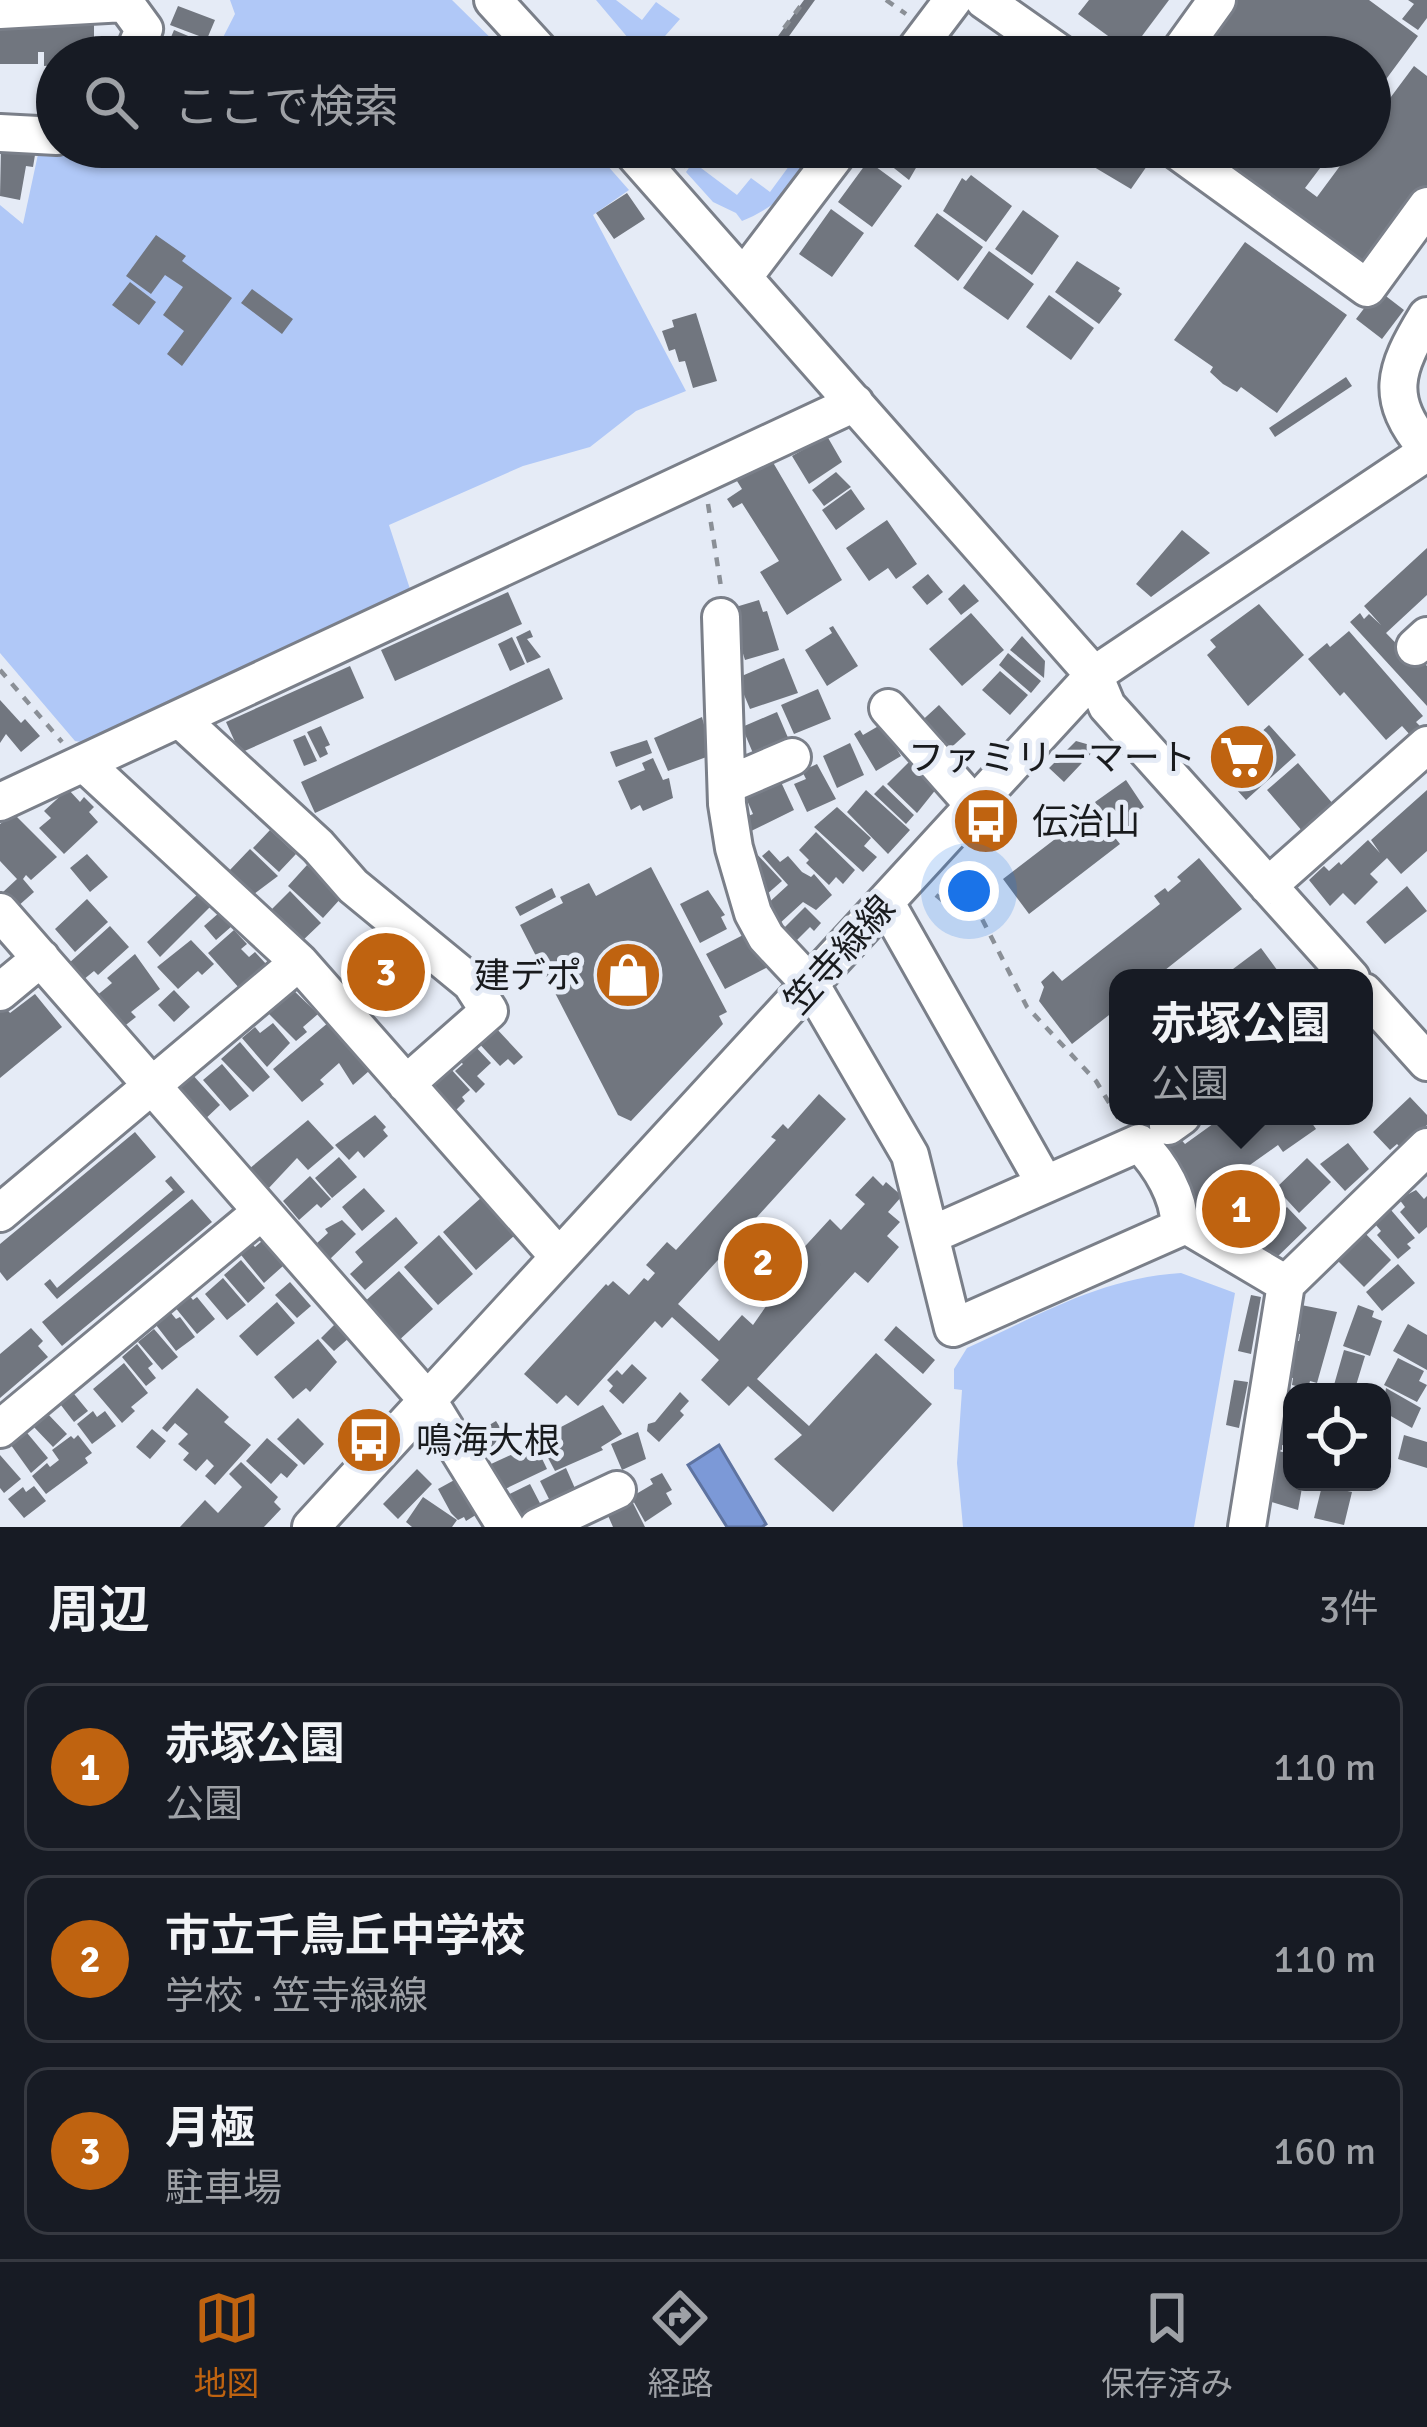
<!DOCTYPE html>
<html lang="ja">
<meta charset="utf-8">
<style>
body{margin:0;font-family:Signika,"Noto Sans JP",sans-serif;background:#20242c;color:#f1f3f6}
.controls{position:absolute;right:36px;bottom:36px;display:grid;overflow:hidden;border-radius:24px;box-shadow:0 3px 9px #0004}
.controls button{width:108px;height:108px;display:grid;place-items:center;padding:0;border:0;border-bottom:3px solid #363941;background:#171b24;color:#f1f3f6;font:60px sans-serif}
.you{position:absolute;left:969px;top:891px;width:42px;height:42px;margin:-30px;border:9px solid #fff;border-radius:50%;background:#1a73e8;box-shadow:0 0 0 18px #1a73e833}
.badge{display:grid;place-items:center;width:78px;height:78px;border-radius:50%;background:#bf6310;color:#fff;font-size:39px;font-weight:700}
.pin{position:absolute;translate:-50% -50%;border:6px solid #fff;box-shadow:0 3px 12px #0006}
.popup{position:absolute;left:1109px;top:969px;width:264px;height:156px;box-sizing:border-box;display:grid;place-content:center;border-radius:24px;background:#171b24;filter:drop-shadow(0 3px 9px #0005);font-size:39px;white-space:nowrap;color:#9ea1a6}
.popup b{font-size:45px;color:#f1f3f6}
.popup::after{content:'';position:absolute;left:50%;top:100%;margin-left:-24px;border:24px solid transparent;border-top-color:#171b24}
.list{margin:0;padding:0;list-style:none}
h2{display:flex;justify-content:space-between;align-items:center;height:156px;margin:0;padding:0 48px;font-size:51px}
h2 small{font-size:39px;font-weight:400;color:#9ea1a6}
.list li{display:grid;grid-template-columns:78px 1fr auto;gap:36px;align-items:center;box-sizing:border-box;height:168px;margin:0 24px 24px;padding:0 24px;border:3px solid #363941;border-radius:24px}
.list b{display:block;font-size:45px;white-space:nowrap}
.list p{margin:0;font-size:39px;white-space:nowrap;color:#9ea1a6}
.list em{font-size:39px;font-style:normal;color:#9ea1a6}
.icon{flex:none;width:66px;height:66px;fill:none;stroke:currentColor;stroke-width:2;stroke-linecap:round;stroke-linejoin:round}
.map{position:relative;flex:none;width:1427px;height:1527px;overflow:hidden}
.search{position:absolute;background:#171b24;box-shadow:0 3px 9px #0004;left:36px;right:36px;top:36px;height:132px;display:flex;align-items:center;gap:30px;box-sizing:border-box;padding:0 42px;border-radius:66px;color:#9ea1a6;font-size:45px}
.sheet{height:732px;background:#171b24}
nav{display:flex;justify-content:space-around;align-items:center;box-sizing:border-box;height:168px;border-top:3px solid #363941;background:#171b24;font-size:33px;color:#9ea1a6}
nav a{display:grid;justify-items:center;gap:6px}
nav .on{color:#bf6310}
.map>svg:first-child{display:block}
.green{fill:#b0c8f7}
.water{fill:#7c99d7;stroke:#5e73a0;stroke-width:3}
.building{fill:#71767f}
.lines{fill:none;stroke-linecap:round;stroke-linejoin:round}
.minor-casing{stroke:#7a7f89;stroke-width:42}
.path{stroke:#8a8f96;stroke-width:4.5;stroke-dasharray:9 9;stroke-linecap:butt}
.minor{stroke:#fff;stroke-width:36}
.labels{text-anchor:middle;stroke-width:10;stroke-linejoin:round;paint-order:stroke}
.poi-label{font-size:36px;fill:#191b1e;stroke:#e5ebf6;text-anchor:end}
.street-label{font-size:36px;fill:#191b1e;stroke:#e5ebf6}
</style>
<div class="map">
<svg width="1427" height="1527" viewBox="0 0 1427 1527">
<rect width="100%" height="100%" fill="#e5ebf6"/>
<path class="green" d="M230,0H452L510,57H213L235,14Z
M596,0H616L642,20L656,2L680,19L658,44L634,45Z
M40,145L127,147L160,159L166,147H591L629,190L593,215L686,391L636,411L590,447L523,466L389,525L411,592L87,743L75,741L0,653V205L23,224Z
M803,147H828C805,179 779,206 742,221L736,213L713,202L686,172L693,162L737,195L751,178L770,192Z
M1256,1174L1284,1202L1241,1244L1194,1216Z
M1181,1273L1235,1293L1194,1527H963L957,1463L962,1390L954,1389V1369L967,1348C1040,1315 1100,1278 1181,1273Z"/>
<path class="water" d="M719,1445L766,1524L762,1527H727L688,1465Z"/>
<path class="building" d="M804,0H815L774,57H763Z
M1089,0H1169L1130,52L1078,14Z
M1235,0H1369L1418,36L1370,101V57H1193Z
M1408,0H1427V18L1418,30L1402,19L1414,4Z
M178,6L215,20L207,39L170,25Z
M94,20V57H57V65L44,66V52H38V64H0V26Z
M174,30L212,46L207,57L164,54Z
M1414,66L1427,76V189L1368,269L1205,147H1336L1305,188L1317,197L1354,147H1370V125Z
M879,147H928L909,180L875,153Z
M1089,147H1145L1151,152L1145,160L1149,163L1131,189L1094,167L1097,162L1084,153Z
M1,148L36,149L33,167L26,166L20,200L0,196Z
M868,161L902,186L872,227L838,202Z
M971,175L1012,206L986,242L943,211L962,178L966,181Z
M627,193L645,219L614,239L596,213Z
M831,209L864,233L832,277L799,254Z
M1023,210L1059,236L1032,275L995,249Z
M937,213L983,247L958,281L914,246Z
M156,235L186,256L182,261L232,298L182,366L167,354L184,331L163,315L183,287L165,275L151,294L126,276Z
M1245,242L1347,315L1277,413L1241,387L1237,392L1223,384L1210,372L1213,367L1174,340Z
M989,251L1034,284L1008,320L963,288Z
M1077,261L1120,288L1118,291L1122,294L1099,324L1055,292Z
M130,282L156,302L139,325L112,305Z
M252,289L293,319L282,334L241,303Z
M1378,290L1404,310L1382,339L1356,319Z
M1049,295L1094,328L1071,360L1026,327Z
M696,313L717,381L693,388L685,361L679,362L675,349L669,351L662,331L674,327L672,320Z
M1346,377L1352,386L1275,437L1269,428Z
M827,436L842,462L809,484L792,456Z
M771,459L842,580L787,615L760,572L779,561L742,503L733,508L727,499L742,489L737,481Z
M836,472L851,487L824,506L812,490Z
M851,489L865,509L836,530L822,510Z
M887,520L917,564L896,579L888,568L869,581L846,548Z
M1182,530L1210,553L1151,597L1136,584Z
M1427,548V595L1386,633L1414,662L1419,658L1427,666V706L1350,622L1360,613L1364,619L1369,614L1381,625L1364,606Z
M928,574L943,592L927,605L912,587Z
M964,584L979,601L961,615L948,599Z
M508,592L522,624L395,681L381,650Z
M759,600L763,612L767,611L779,650L745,660L729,609Z
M1259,604L1304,655L1248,706L1207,655L1216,647L1210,640Z
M971,613L1004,650L962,686L929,649Z
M833,626L858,666L827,686L805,650L832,633L829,628Z
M530,630L533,637L527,639L541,657L527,663L516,637Z
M1349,631L1423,716L1416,722L1421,727L1411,736L1402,726L1386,740L1344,692L1340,696L1308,659L1327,643L1330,647Z
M1022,636L1045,661L1044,678L1010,650Z
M512,637L525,664L510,671L498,644Z
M1008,653L1041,681L1031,693L999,665Z
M784,658L798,693L750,709L737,678Z
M350,666L364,698L240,753L226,722Z
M549,668L563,699L315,813L301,782Z
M1000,671L1028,695L1010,715L982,690Z
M818,689L831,719L794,734L781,705Z
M0,700L21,723L25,719L40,736L21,752L6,734L0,743Z
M939,705L966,734L943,755L916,726Z
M777,712L789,740L755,758L742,727Z
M702,717L712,755L668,771L654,738Z
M882,724L901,756L876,771L854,734L860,730L863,735Z
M1269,725L1296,755L1246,800L1219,770Z
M321,726L330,745L325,747L328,754L320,758L307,732Z
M305,735L317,761L304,766L293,740Z
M647,740L652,753L616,767L610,752Z
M1076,741L1097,747L1064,782L1049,768Z
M850,743L864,775L837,788L823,756Z
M914,757L941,783L917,813L887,784Z
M653,758L663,780L669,778L673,798L643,811L640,805L631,810L618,781L645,770L642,763Z
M1298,763L1334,805L1303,832L1267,790Z
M817,764L836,799L807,812L794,784L806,779L802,771Z
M1126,780L1144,807L1131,816L1135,823L1118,835L1095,802Z
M781,782L794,810L745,834L741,819L753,814L746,798Z
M883,785L914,815L906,824L874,794Z
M68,789L80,802L84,797L94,807L89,812L98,822L64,854L39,828L51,818L44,811Z
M866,790L910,830L888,854L847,812Z
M1427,790V851L1401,874L1387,858L1370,874L1378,882L1355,905L1343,893L1330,906L1309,880L1324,866L1329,871L1339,862L1341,865L1368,840L1380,853L1371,840Z
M837,807L871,838L864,846L877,857L863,872L814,827Z
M1093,810L1120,844L1029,914L1003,879Z
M14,814L57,857L31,880L26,875L23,879L34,892L17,907L3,892L17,879L0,861V824Z
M270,830L296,854L279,872L253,848Z
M816,832L855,870L843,884L836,877L829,885L806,863L809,860L799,850Z
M250,849L278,876L254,894L228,872Z
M769,850L780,862L788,856L802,872L811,877L814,874L832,895L816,910L803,902L779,924L764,907L788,885L762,856Z
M754,851L782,881L766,895Z
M87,854L108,877L90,892L70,868Z
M1199,858L1242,909L1155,978H1118V1008L1072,1044L1039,1001L1044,987L1041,982L1053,971L1062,981L1160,904L1154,896L1165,888L1168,892L1181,881L1177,877Z
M307,865L342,897L323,918L288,886Z
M651,867L727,1012L719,1016L723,1024L631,1121L618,1115L520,925L563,903L560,897L589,883L596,896Z
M1407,886L1427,911L1385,944L1366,922Z
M552,888L556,897L520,916L515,907Z
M708,890L725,915L721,917L727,929L700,943L680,904Z
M290,891L321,923L299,944L269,912Z
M199,893L211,906L160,957L147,942Z
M87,899L108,922L75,952L55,929Z
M805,907L821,923L814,931L810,927L791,946L778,934Z
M220,912L232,926L216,940L204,926Z
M110,926L129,947L98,975L94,971L83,980L68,964Z
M234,930L247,944L241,949L249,957L255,952L267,965L240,989L208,953Z
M749,932L768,967L725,989L706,954Z
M191,940L214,964L202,975L198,971L178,989L157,967Z
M1261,948L1283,978H1221Z
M135,954L160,989L131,1012L136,1017L122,1028L95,997L112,983L107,978Z
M290,987L318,1014L303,1027L307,1032L296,1041L265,1010Z
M174,990L190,1007L174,1022L158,1005Z
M35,994L62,1027L0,1078V1011L5,1007L10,1013Z
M329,1022L369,1071L353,1085L339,1063L320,1080L324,1084L302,1102L273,1069Z
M273,1023L290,1043L267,1067L242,1038L255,1027L260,1033Z
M495,1027L523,1057L514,1065L508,1059L500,1066L474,1038Z
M240,1042L270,1077L253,1092L221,1059Z
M471,1042L491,1063L477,1076L485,1084L476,1093L455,1071L463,1064L456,1057Z
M222,1064L249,1096L230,1111L203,1080Z
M449,1067L470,1090L462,1097L465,1101L451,1115L426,1087Z
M191,1073L220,1105L201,1123L174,1088Z
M819,1094L846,1119L678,1304L719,1341L742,1315L753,1325L776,1292L780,1295L787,1288L776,1278L830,1219L841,1230L865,1204L855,1195L873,1176L883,1186L886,1182L902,1196L888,1212L900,1222L887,1236L899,1247L868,1283L855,1272L757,1379L809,1426L876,1353L932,1404L833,1512L774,1459L802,1435L748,1386L729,1406L701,1380L719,1360L672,1317L662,1328L655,1321L578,1406L566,1395L557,1404L524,1374L606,1284L608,1286L613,1281L629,1295L644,1278L648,1281L655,1273L646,1265L667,1242L676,1250L776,1140L771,1137L783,1124L788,1129Z
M1410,1097L1427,1115V1125L1402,1149L1397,1144L1390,1150L1373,1132Z
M375,1115L386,1127L383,1130L388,1136L364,1158L358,1151L349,1160L335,1145Z
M1224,1116H1307L1316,1129L1283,1152L1278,1145L1202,1199L1204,1202L1194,1210L1159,1153L1178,1136L1185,1144Z
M308,1120L334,1148L308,1170L297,1158L267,1190L249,1169Z
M135,1132L156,1157L7,1281L0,1272V1244Z
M1348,1143L1369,1169L1345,1191L1320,1164Z
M339,1157L357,1177L332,1198L315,1178Z
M1307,1158L1331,1182L1299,1213L1276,1188Z
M171,1176L185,1192L57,1299L44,1284L50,1279L57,1288L173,1190L165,1181Z
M310,1176L331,1199L321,1208L317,1204L299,1220L283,1201Z
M364,1188L385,1211L362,1231L342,1207Z
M1416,1190L1424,1199L1427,1196V1227L1419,1234L1400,1212L1405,1207L1399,1199Z
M482,1197L515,1235L476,1270L443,1232Z
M192,1199L212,1222L62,1346L42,1322Z
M1287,1207L1307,1228L1272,1262L1251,1240L1267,1220L1270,1223Z
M1391,1210L1415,1238L1407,1244L1411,1248L1398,1259L1377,1235L1381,1231L1375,1224Z
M396,1217L418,1243L365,1290L350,1274L363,1262L355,1252Z
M342,1220L356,1234L330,1259L316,1244L328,1233L325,1229Z
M1362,1230L1391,1260L1364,1287L1334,1257Z
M439,1235L473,1274L438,1305L404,1267Z
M249,1240L255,1247L262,1241L283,1266L264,1283L237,1250Z
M241,1260L265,1288L248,1303L224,1275Z
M1398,1264L1415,1283L1382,1311L1366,1292Z
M399,1271L433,1309L396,1343L362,1304Z
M223,1278L246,1305L227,1320L205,1294Z
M290,1282L311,1306L297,1318L275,1295Z
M189,1295L193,1300L197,1297L215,1319L197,1334L174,1306Z
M1251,1295L1261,1297L1251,1354L1238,1351Z
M277,1302L295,1323L257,1356L239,1336Z
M1301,1305L1337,1312L1317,1383L1310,1381L1308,1389L1292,1385L1293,1378L1286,1377L1294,1340L1299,1341L1300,1334H1295Z
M1358,1305L1374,1311L1372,1317L1382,1321L1370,1356L1343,1346Z
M171,1313L176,1319L180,1317L195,1337L176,1351L156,1325Z
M335,1324L349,1338L334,1351L321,1338Z
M1408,1324L1427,1335V1370L1393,1351Z
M896,1326L935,1360L923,1374L884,1340Z
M31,1328L43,1341L38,1346L48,1357L0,1398V1354Z
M154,1329L178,1357L162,1370L138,1342Z
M318,1339L337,1362L310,1392L306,1388L293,1399L274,1377Z
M137,1344L153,1364L148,1368L156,1378L146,1386L122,1357Z
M1344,1350L1365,1356L1354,1392H1332Z
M1398,1358L1424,1371L1419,1381L1427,1385L1417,1402L1384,1385Z
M124,1363L148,1393L131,1407L135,1411L122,1423L93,1389Z
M632,1364L647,1378L623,1404L609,1391L613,1386L607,1380L617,1370L622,1375Z
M1234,1380L1248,1382L1239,1428L1226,1425Z
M197,1388L229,1417L224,1422L251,1445L215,1485L205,1476L214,1466L207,1459L196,1471L183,1460L189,1453L178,1444L188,1434L175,1423L167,1432L162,1428Z
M1386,1388L1421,1408L1412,1428L1382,1411Z
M70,1389L88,1411L74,1422L57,1400Z
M680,1392L689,1401L680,1411L684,1415L659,1442L647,1431L648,1424L655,1422Z
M603,1405L622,1434L601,1447L603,1450L555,1471L538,1439Z
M93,1411L97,1417L105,1411L116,1426L92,1444L77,1424Z
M46,1412L67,1434L53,1447L32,1425Z
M1280,1412L1292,1415V1447L1282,1445V1450L1273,1448Z
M298,1418L324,1444L304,1465L277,1439Z
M496,1421L509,1442L477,1461L464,1440Z
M23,1428L48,1458L31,1473L8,1441Z
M152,1429L166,1441L150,1459L136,1447Z
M638,1432L646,1459L622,1470L611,1444Z
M78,1435L92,1453L85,1458L88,1463L46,1494L32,1476L47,1463L50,1467L59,1460L52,1450L71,1436L74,1439Z
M1404,1435L1427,1442V1468L1398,1459Z
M267,1438L298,1465L287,1478L281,1473L271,1484L246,1461Z
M535,1444L547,1469L503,1490L491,1464Z
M1273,1450L1292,1454L1288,1474H1292V1482H1303L1298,1510L1265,1500L1274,1473L1268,1472Z
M0,1455L21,1479L4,1493L0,1488Z
M241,1462L278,1497L274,1502L281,1509L264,1527H180L205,1500L218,1513L242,1487L229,1474Z
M566,1468L577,1493L552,1505L540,1481Z
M417,1469L432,1484L398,1519L383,1504Z
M662,1473L672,1490L666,1493L672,1504L645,1522L631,1497L653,1484L650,1479Z
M458,1478L479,1513L466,1521L464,1517L458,1520L451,1513L438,1489Z
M1323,1482H1345L1343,1490L1352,1492L1344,1525L1314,1518Z
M530,1484L543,1509L517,1521L497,1500Z
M34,1486L46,1501L24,1518L8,1499L23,1487L26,1492Z
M423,1497L457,1520L452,1527H412L406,1522Z
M631,1499L645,1527H613L606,1511Z"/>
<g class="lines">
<defs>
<path id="minor" d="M493,0L545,57
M984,0L1065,57
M0,10L125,3L144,29L132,57
M910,57L953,0
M1176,57L1217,0
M0,133L57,136
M628,147L1094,675L1107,706L1351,978
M1172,147L1367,288L1427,206
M745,275L842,147
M1427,316C1394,370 1384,398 1427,449
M721,617L727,804L734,848L753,913L766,937L811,985L910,1155L953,1328L1179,1228C1181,1198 1160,1164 1139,1143L931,1235
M1415,647L1427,636
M888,708L974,805
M181,720L318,846L353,886L471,983L489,1011L406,1084
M84,763L299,962L559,1257
M727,785L792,757
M0,802L855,403
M1268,886L1427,745
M886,903L1045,1184
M0,912L429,1402L506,1527
M0,992L41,958
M1364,992L1427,1062
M1168,1126L1182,1116
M0,1213L299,962
M1193,1229L1286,1284L1247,1527
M1286,1284L1427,1147
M0,1429L261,1212
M311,1527L1094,675L1427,452
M538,1527L617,1490"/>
</defs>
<use href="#minor" class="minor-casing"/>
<path class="path" d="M886,0L906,14
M784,28L805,0
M763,57L771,46
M683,167L697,147
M708,504L721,587
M0,670L62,742
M936,895L953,909L981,917L1027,1007L1096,1081L1120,1121"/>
<use href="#minor" class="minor"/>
</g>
<defs>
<symbol id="supermarket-disc" viewBox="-11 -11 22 22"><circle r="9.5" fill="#bf6310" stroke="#e5ebf6"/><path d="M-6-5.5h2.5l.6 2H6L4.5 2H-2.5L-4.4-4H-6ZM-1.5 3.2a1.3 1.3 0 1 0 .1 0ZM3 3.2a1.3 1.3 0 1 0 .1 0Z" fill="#fff"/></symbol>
<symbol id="bus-disc" viewBox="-11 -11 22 22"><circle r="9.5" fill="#bf6310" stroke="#e5ebf6"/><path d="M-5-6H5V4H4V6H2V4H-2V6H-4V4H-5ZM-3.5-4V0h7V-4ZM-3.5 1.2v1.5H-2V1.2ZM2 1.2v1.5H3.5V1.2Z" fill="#fff"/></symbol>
<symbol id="shop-disc" viewBox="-11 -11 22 22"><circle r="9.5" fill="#bf6310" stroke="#e5ebf6"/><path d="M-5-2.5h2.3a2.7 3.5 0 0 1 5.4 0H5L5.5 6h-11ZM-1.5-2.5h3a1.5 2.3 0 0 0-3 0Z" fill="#fff"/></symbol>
</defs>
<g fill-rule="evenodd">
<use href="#supermarket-disc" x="1204" y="719" width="76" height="76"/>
<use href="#bus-disc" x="948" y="783" width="76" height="76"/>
<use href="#shop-disc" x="590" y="937" width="76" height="76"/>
<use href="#bus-disc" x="331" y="1402" width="76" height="76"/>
</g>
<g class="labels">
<g class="poi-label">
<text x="1196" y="770">ファミリーマート</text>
<text x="1032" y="834" text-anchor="start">伝治山</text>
<text x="582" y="988">建デポ</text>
<text x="416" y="1453" text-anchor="start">鳴海大根</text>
</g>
<g class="street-label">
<text transform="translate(839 954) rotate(-48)" y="13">笠寺緑線</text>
</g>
</g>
</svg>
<div class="controls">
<button><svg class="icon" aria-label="locate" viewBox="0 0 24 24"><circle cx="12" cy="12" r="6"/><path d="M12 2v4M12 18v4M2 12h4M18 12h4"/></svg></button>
</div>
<div class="you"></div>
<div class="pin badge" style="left:1241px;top:1209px">1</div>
<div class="popup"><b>赤塚公園</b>公園</div>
<div class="pin badge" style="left:763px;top:1262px">2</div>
<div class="pin badge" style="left:386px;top:972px">3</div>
<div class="search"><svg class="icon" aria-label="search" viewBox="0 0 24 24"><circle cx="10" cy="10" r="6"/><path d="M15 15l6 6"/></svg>ここで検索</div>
</div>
<section class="sheet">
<h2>周辺<small>3件</small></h2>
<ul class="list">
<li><span class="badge">1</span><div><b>赤塚公園</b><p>公園</p></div><em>110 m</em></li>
<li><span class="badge">2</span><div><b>市立千鳥丘中学校</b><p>学校 · 笠寺緑線</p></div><em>110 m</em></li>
<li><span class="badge">3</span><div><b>月極</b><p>駐車場</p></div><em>160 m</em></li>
</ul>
</section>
<nav>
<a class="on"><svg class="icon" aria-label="map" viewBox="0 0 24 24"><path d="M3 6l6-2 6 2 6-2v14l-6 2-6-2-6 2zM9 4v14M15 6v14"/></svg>地図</a>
<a><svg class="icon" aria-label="directions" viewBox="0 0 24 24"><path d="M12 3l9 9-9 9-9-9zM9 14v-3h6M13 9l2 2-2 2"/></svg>経路</a>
<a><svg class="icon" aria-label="saved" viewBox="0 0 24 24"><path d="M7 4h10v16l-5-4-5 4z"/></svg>保存済み</a>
</nav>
